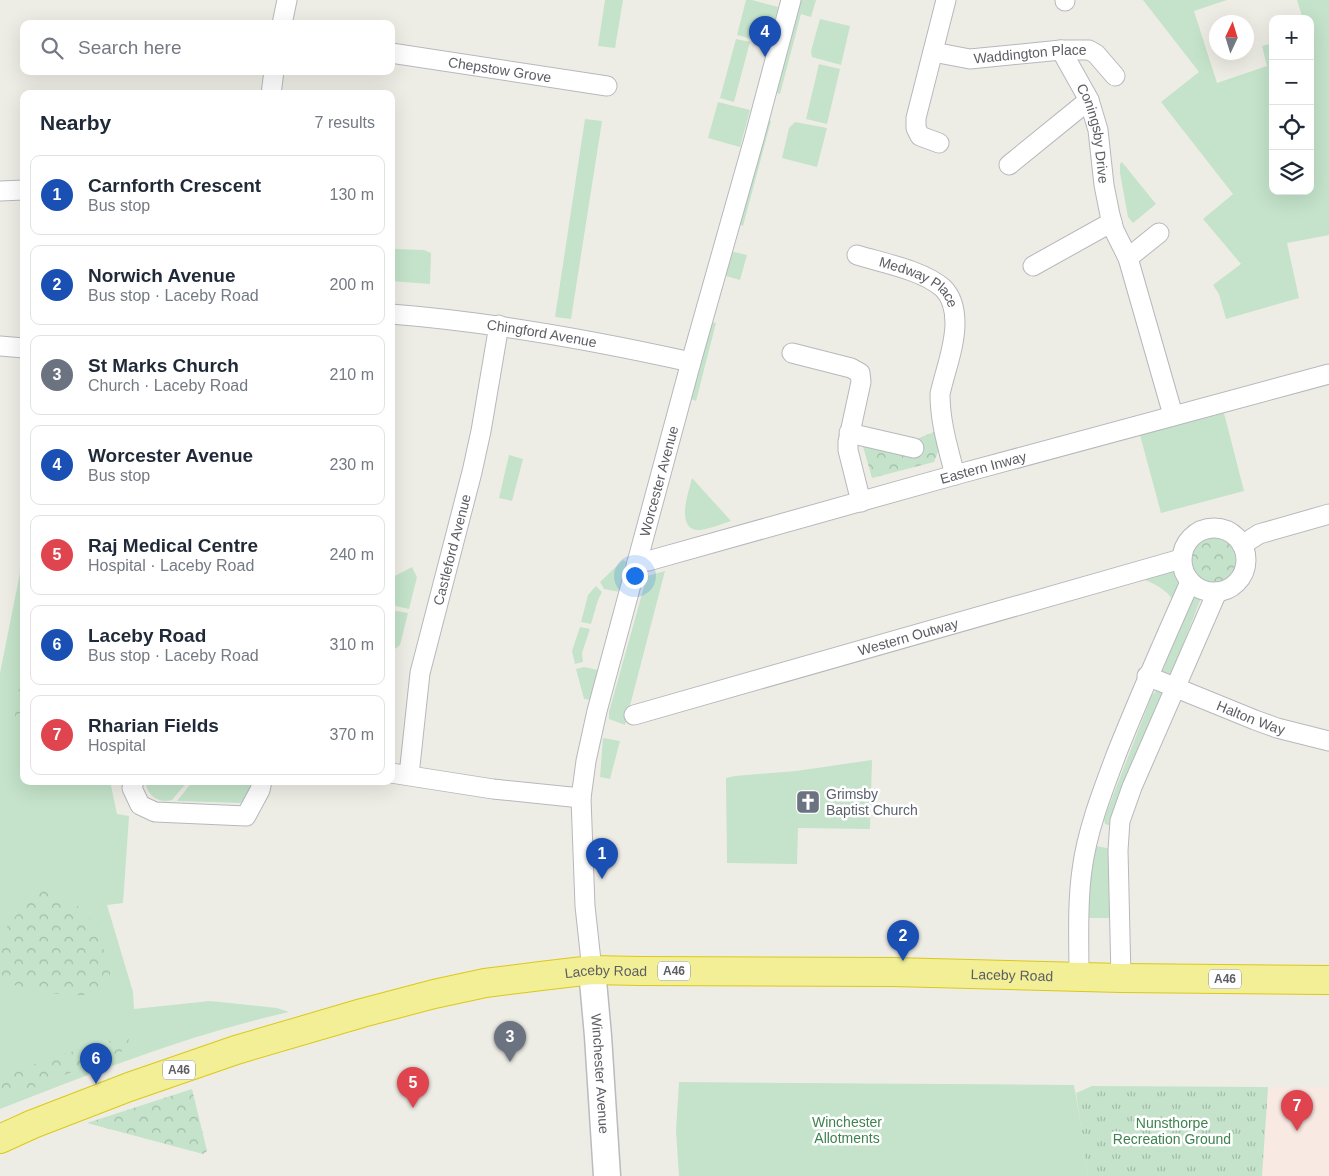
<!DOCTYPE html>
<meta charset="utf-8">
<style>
body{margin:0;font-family:Helvetica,sans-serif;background:#f6f6f7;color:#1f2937}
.controls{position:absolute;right:15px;top:15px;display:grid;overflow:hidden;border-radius:10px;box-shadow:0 5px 20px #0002}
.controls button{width:45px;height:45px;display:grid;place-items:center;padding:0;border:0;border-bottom:1px solid #e0e1e3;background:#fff;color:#1f2937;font:25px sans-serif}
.compass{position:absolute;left:1209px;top:15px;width:45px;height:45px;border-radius:50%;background:#fff;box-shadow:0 5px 20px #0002;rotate:4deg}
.you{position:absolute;left:634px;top:575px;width:18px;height:18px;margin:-12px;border:4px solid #fff;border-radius:50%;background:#1a73e8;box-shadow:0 0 0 8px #1a73e833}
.badge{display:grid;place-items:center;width:32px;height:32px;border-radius:50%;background:#111827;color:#fff;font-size:16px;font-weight:700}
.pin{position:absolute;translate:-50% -41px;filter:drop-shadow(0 1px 2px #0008)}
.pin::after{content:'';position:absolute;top:26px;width:18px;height:15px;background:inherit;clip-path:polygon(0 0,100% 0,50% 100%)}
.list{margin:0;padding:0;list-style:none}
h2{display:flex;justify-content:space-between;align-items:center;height:65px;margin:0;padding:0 20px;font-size:21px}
h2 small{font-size:16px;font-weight:400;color:#747a83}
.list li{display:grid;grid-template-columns:32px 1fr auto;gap:15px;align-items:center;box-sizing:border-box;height:80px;margin:0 10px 10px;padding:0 10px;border:1px solid #e0e1e3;border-radius:10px}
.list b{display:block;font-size:19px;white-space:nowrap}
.list p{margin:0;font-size:16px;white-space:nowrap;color:#747a83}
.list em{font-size:16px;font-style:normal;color:#747a83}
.icon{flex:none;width:28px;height:28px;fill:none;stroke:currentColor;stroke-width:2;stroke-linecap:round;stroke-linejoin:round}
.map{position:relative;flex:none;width:1329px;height:1176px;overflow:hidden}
.search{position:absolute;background:#fff;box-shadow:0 5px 20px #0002;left:20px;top:20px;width:375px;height:55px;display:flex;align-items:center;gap:12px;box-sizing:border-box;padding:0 18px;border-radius:10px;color:#747a83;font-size:19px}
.panel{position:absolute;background:#fff;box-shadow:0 5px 20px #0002;left:20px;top:90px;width:375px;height:695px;border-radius:10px}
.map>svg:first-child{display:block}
.medical{fill:#f9e9e3}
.green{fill:#c4e3ca}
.forest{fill:url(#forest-crowns)}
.park{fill:url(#park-tufts)}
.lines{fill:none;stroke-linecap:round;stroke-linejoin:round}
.street-casing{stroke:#b7b8bd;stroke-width:21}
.secondary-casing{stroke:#babbc1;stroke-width:29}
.highway-casing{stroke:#dcc816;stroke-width:30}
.street{stroke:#fff;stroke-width:19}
.secondary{stroke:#fff;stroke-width:26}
.highway{stroke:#f2ef97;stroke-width:28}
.labels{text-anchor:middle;stroke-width:5;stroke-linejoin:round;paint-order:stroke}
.shield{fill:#fff;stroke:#8e8e92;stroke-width:1}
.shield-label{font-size:12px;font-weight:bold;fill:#5d5e64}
.street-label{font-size:14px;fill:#5d5e64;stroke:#fff}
.worship-label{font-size:14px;fill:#5b616d;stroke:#fff;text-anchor:start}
.park-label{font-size:14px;fill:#3e824f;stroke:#fff}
</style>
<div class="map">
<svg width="1329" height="1176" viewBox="0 0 1329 1176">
<defs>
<pattern id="forest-crowns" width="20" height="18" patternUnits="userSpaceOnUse" patternTransform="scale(1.25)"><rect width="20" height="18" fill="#c4e3ca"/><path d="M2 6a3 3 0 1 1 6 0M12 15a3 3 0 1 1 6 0" fill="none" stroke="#a2bba8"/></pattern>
<pattern id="park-tufts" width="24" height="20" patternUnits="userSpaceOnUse" patternTransform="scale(1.25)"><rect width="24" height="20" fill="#c4e3ca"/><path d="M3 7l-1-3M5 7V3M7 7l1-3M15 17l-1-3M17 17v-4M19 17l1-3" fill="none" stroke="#a2bba8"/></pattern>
</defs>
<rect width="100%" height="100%" fill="#eeede5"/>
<path class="medical" d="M1268,1087H1329V1176H1262Z"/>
<path class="green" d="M605,0H623L615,48L598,46Z
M746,0H752L778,7L769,44L737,35Z
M798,0H816L811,17L801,14L780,94L774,92Z
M1143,0H1227L1194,11L1217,83L1267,66L1262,46L1273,43V191H1310V19H1303L1297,0H1329V235L1287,243L1299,298L1226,319L1219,294L1213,285L1241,264L1203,219L1233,194L1161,102L1199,72Z
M820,19L850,26L841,65L812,57L811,51Z
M736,39L750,42L734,102L720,98Z
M819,64L840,69L827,124L806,119Z
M718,102L750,110L740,147L708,138Z
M585,119L602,121L571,319L555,317Z
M765,119L771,121L743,226L738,224Z
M795,122L827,128L817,167L782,158L789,128Z
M1122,162L1156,204L1133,223L1128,217L1120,173V164Z
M394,249L424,250L431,253L430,284L391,281V251Z
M730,251L747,255L740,280L723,275Z
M711,322L716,323L696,401L691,399Z
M1224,413L1244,491L1161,513L1140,435Z
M509,455L523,459L512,501L499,498Z
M692,478L731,521C721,524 710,529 700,530C674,531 689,491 692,478Z
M24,553V781H110L117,814L129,816L123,903L107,905L133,992L134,1009L210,1001L277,1008L289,1012C190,1034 94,1072 0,1109V673Z
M623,560L628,563L620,592L604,589L600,582Z
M412,567L417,577L409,609L391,605V578Z
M1178,568C1190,577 1179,593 1175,604C1169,590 1152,582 1139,578Z
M665,571L625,725L609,719V712L647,576Z
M596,586L602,592L598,600L591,624L581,622L588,595Z
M1194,592L1203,593L1175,665L1170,676L1161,675Z
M391,610L408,613L400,645L391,652Z
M580,627L590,629L582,653L583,662L575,664L572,651Z
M584,667L598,670L591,700L584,699L576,669Z
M1157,690L1162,691L1163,694L1112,826L1105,824L1104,819L1152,695Z
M603,738L620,741L610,779L600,777Z
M872,760L870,829L798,828L797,864L727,863L726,778L735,776L796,771Z
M145,781H188L172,800C158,804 147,795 145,781Z
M193,781H257L246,801L242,803L177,801Z
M1096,846L1112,849L1114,918H1087L1088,880Z
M679,1082L1074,1085L1083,1138L1088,1176H679L676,1131Z"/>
<path class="forest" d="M934,432L939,449L934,462L872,478L862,443L914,440Z
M1187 560a26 26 0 1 1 52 0a26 26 0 1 1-52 0Z
M24,648V730L14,724Z
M48,890L76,905L88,914L110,964V983C106,986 100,993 95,994C70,998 22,991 0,979V935L30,899L38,892Z
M129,1036L128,1049L0,1101V1078L49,1058Z
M192,1089L207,1151L203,1154L87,1123Z"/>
<path class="park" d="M1092,1086L1268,1087L1262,1176H1088L1076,1093Z"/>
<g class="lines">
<defs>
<g id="street">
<path d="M1065,0V1"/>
<path d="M282,24L287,0"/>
<path id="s1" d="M1061,50L1089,100L1098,130L1104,185L1110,215L1114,230L1128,258L1173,415"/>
<path id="s2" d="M933,52L970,59L1061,50H1089L1096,54L1115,76"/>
<path id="s3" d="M391,53L607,86"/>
<path d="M271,94L274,71"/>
<path d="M939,143L920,136L916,128V118L946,0"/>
<path d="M1009,165L1089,100"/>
<path d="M0,191L24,190"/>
<path id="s4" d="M857,255C883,263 922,270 943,288C952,297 955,310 955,323C955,347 945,371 940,394C940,422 948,448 955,475"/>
<path d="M1128,258L1159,233"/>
<path d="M1033,266L1112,222"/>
<path id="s5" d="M391,314C493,322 592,340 691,362"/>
<path d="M0,346L24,348"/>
<path d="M792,353L851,368L860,373L861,382L848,442V450L861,502"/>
<path d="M849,433L914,448"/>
<circle cx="1214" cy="560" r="32"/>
<path d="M1242,545L1259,534L1329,514"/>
<path id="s6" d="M637,562L648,561L955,475L1329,374"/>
<path id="s7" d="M1147,676L1255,720L1277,728L1329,741"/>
<path id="s8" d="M634,715L1181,559"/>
<path d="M391,773L493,789L581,798"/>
<path id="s9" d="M409,775L420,673L472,472L481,431L499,325"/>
<path d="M134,781L132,788L140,805L155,812L246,816L260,790L262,781"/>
<path id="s10" d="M592,970L585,906L581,798L586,761L597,711L691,362L754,139L791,0"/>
<path d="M1079,976C1079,941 1077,905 1082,870C1087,830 1104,787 1118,750C1141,693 1165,638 1190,582"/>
<path d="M1121,978L1118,850L1120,821L1132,787L1217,592"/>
</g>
<g id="secondary">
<path id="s11" d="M592,970L598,1036L607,1176"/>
</g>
<g id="highway">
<path id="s12" d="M0,1139L33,1124L129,1087L236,1050L362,1013L434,994L485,983L541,976L592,970L640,971L893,972L1121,978L1329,980"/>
</g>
</defs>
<use href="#street" class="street-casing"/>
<use href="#secondary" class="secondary-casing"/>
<use href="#highway" class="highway-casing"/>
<use href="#street" class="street"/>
<use href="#secondary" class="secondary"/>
<use href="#highway" class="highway"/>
</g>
<defs>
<symbol id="church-square" viewBox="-11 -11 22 22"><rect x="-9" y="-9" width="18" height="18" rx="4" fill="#6b7280" stroke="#fff"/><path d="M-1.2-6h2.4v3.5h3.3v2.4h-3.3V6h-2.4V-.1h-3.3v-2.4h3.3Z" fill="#fff"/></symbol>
</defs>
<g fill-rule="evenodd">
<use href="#church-square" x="794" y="788" width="28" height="28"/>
</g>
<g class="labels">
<g class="shield">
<rect x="658" y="961.5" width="32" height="19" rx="4"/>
<rect x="1209" y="969.5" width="32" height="19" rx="4"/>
<rect x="163" y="1060.5" width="32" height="19" rx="4"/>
</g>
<g class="shield-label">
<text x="674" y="975">A46</text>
<text x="1225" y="983">A46</text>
<text x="179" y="1074">A46</text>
</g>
<g class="street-label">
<text dy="5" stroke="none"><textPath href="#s2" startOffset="98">Waddington Place</textPath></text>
<text dy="5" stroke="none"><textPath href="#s3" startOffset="110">Chepstow Grove</textPath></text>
<text dy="5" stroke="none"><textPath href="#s1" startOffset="91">Coningsby Drive</textPath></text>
<text dy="5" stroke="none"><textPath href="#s4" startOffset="69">Medway Place</textPath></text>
<text dy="5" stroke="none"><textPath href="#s5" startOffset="152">Chingford Avenue</textPath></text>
<text dy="5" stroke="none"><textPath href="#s6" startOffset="359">Eastern Inway</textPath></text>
<text dy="5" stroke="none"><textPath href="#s10" startOffset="499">Worcester Avenue</textPath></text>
<text dy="5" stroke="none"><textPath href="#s9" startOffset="230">Castleford Avenue</textPath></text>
<text dy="5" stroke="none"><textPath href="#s8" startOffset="285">Western Outway</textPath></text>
<text dy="5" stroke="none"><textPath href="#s7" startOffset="112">Halton Way</textPath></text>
<text dy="5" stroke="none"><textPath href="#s12" startOffset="632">Laceby Road</textPath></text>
<text dy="5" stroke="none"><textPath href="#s12" startOffset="1038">Laceby Road</textPath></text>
<text dy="5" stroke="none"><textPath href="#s11" startOffset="104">Winchester Avenue</textPath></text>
</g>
<g class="worship-label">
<text x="826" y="799">Grimsby<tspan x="826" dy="16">Baptist Church</tspan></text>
</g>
<g class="park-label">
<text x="847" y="1127">Winchester<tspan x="847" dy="16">Allotments</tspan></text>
<text x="1172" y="1128">Nunsthorpe<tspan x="1172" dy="16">Recreation Ground</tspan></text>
</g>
</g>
</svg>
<div class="controls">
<button>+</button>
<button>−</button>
<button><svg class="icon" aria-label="locate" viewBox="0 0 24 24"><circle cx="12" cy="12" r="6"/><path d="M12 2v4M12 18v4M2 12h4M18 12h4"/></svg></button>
<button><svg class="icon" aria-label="layers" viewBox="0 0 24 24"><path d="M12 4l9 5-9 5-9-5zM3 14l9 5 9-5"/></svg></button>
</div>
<svg class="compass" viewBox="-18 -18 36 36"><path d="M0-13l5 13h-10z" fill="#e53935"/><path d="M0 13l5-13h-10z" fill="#747a83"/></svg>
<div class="you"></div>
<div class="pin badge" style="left:602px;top:879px;background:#1a4fb4">1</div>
<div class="pin badge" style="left:903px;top:961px;background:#1a4fb4">2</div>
<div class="pin badge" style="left:510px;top:1062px;background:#6b7280">3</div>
<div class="pin badge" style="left:765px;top:57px;background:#1a4fb4">4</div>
<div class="pin badge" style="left:413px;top:1108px;background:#e0444e">5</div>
<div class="pin badge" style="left:96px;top:1084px;background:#1a4fb4">6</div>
<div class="pin badge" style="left:1297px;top:1131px;background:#e0444e">7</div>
<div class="search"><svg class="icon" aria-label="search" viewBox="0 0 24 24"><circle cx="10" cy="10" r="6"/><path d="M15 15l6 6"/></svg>Search here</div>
<section class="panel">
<h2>Nearby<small>7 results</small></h2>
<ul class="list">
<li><span class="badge" style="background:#1a4fb4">1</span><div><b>Carnforth Crescent</b><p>Bus stop</p></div><em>130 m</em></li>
<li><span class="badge" style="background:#1a4fb4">2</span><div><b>Norwich Avenue</b><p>Bus stop · Laceby Road</p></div><em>200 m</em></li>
<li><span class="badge" style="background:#6b7280">3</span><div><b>St Marks Church</b><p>Church · Laceby Road</p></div><em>210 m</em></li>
<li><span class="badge" style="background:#1a4fb4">4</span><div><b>Worcester Avenue</b><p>Bus stop</p></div><em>230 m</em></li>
<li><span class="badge" style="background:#e0444e">5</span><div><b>Raj Medical Centre</b><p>Hospital · Laceby Road</p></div><em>240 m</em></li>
<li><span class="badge" style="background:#1a4fb4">6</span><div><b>Laceby Road</b><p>Bus stop · Laceby Road</p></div><em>310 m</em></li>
<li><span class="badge" style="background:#e0444e">7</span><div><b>Rharian Fields</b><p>Hospital</p></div><em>370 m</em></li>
</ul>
</section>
</div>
